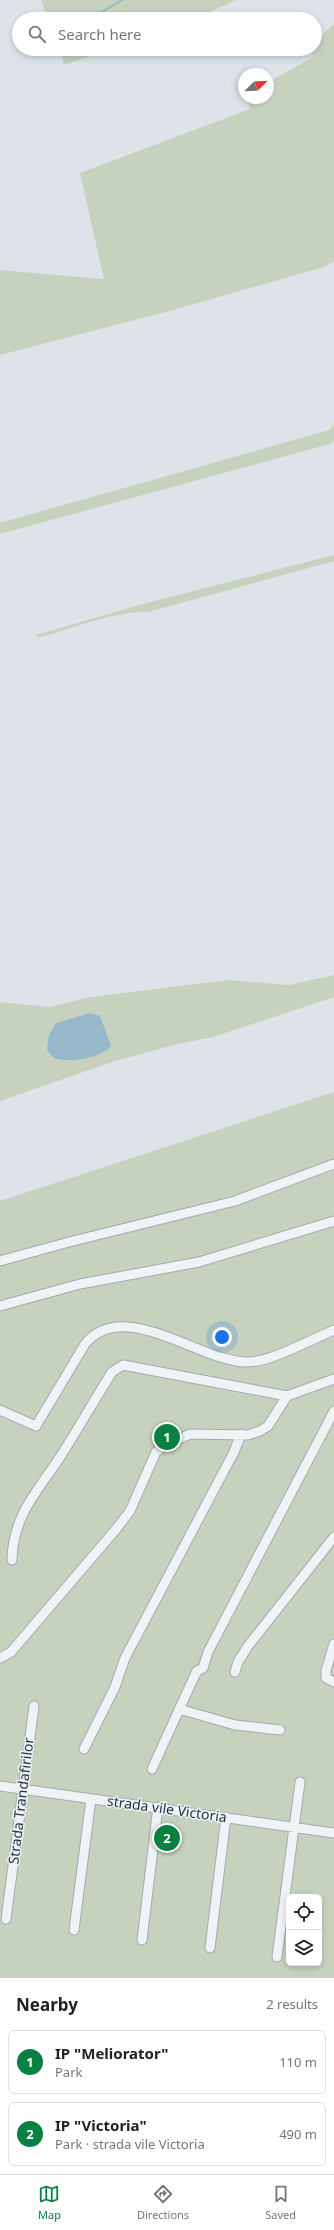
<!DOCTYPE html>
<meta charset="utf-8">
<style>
body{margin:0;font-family:"Noto Sans",sans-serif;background:#f2f2f2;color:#222}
.controls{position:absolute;right:12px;bottom:12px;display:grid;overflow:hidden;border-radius:6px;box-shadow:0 2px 6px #0003}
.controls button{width:36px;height:36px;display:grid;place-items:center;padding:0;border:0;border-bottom:1px solid #e0e0e0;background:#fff;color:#222;font:20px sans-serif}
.compass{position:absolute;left:238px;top:68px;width:36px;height:36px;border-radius:50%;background:#fff;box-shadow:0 2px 6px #0003;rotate:66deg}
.you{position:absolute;left:222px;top:1337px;width:14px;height:14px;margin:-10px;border:3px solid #fff;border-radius:50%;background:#1a73e8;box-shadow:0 0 0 6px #1a73e833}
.badge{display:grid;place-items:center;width:26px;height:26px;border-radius:50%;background:#0b8043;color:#fff;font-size:13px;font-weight:700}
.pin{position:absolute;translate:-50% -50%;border:2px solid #fff;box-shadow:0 1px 4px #0006}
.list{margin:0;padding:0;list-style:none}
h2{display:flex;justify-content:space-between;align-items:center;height:52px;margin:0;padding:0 16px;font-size:17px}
h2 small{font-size:13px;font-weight:400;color:#767676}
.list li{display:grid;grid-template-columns:26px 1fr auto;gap:12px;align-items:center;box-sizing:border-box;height:64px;margin:0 8px 8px;padding:0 8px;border:1px solid #e0e0e0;border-radius:6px}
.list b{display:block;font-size:15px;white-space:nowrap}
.list p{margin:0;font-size:13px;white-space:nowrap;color:#767676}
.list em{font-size:13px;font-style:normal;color:#767676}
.icon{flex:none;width:22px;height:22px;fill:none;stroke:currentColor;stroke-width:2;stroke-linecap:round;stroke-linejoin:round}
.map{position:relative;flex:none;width:334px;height:1978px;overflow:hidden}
.search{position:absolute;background:#fff;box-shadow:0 2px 6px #0003;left:12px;right:12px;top:12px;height:44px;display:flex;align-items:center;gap:10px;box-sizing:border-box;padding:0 14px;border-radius:22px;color:#767676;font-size:15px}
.sheet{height:196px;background:#fff}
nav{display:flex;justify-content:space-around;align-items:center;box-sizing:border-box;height:56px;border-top:1px solid #e0e0e0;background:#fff;font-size:11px;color:#767676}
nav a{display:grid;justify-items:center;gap:2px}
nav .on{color:#0b8043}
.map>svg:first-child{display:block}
.green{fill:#c6d2be;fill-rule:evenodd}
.water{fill:#96b8ca}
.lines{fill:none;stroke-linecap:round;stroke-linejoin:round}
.stream{stroke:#96b8ca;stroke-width:2}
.minor-casing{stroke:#a2abb2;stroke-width:11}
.minor{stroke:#f0f3f6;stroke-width:9}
.labels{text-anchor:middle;stroke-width:3;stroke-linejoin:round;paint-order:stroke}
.street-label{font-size:14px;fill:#26333f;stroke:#edf2f6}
</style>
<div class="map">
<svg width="334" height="1978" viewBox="0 0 334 1978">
<rect width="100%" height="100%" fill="#dde3e8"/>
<path class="green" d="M41,0H236L195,19H48Z
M334,24V261L324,267L173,310L0,355V270L104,279L80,173L250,109L247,98H268V82L315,56L306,50L315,49V41Z
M59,49H110L64,65Z
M334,425V441L330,444L0,534V523L329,430Z
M334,555V561L148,612C114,611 77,627 45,636L38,637L36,635L143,604Z
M334,975V997L213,1037L178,1044L115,1061L0,1101V1002L50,1007L90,997L229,980L289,985Z
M334,1092V1978H0V1201ZM289,1897H319V1963H289Z"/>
<path class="water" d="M90,1013L100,1016L111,1046C103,1057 69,1064 55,1058C52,1057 49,1052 47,1049L49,1035L56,1023Z"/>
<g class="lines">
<path class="stream" d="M90,19L122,0"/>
<defs>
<path id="minor" d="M0,1261L69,1242L235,1201L334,1164
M0,1306L80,1284L199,1262L334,1221
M0,1410L36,1426L85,1344C123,1297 199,1361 246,1362C269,1363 312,1339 334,1330
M12,1560C13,1514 39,1490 62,1454C79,1427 95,1399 112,1372L123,1365L287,1396
M334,1644L326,1670V1678L334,1682
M0,1658L11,1652L117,1528L130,1511L156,1452L166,1445L190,1434L248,1435L260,1431L268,1426L287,1396L334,1379
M235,1672L238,1662L248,1646L334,1537
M179,1709L235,1725L280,1730
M84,1749L115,1687L125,1658L234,1452L241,1434
M152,1769L193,1679L197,1671L203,1668L208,1652L334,1411
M0,1786L334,1833
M6,1919L34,1706
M74,1930L91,1799
M142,1940L158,1807
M210,1948L226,1817
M277,1957L300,1782"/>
</defs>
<use href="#minor" class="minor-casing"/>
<use href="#minor" class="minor"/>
</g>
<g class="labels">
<g class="street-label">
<text transform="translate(21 1801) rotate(-83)" y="5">Strada Trandafirilor</text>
<text transform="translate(167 1809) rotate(8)" y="5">strada vile Victoria</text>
</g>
</g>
</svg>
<div class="controls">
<button><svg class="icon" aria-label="locate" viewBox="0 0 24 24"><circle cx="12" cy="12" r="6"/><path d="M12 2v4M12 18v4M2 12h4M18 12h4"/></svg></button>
<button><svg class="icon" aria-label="layers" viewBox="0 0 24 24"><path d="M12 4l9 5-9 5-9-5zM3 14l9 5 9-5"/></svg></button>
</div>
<svg class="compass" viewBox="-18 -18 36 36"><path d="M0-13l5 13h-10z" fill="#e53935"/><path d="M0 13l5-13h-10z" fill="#767676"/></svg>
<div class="you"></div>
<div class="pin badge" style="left:167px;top:1437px">1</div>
<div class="pin badge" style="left:167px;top:1838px">2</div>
<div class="search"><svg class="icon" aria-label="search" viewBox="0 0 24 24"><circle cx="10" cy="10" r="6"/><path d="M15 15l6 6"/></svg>Search here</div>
</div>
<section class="sheet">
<h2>Nearby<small>2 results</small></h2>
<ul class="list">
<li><span class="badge">1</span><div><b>IP &quot;Meliorator&quot;</b><p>Park</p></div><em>110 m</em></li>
<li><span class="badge">2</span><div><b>IP &quot;Victoria&quot;</b><p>Park · strada vile Victoria</p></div><em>490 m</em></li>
</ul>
</section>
<nav>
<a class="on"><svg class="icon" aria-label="map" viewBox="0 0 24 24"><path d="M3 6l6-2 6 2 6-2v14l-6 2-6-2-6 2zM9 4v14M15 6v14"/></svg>Map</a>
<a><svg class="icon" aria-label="directions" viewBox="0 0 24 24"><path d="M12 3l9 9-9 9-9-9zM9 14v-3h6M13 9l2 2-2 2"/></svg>Directions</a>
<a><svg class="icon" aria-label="saved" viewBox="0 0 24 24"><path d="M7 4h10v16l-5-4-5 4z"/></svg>Saved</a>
</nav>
